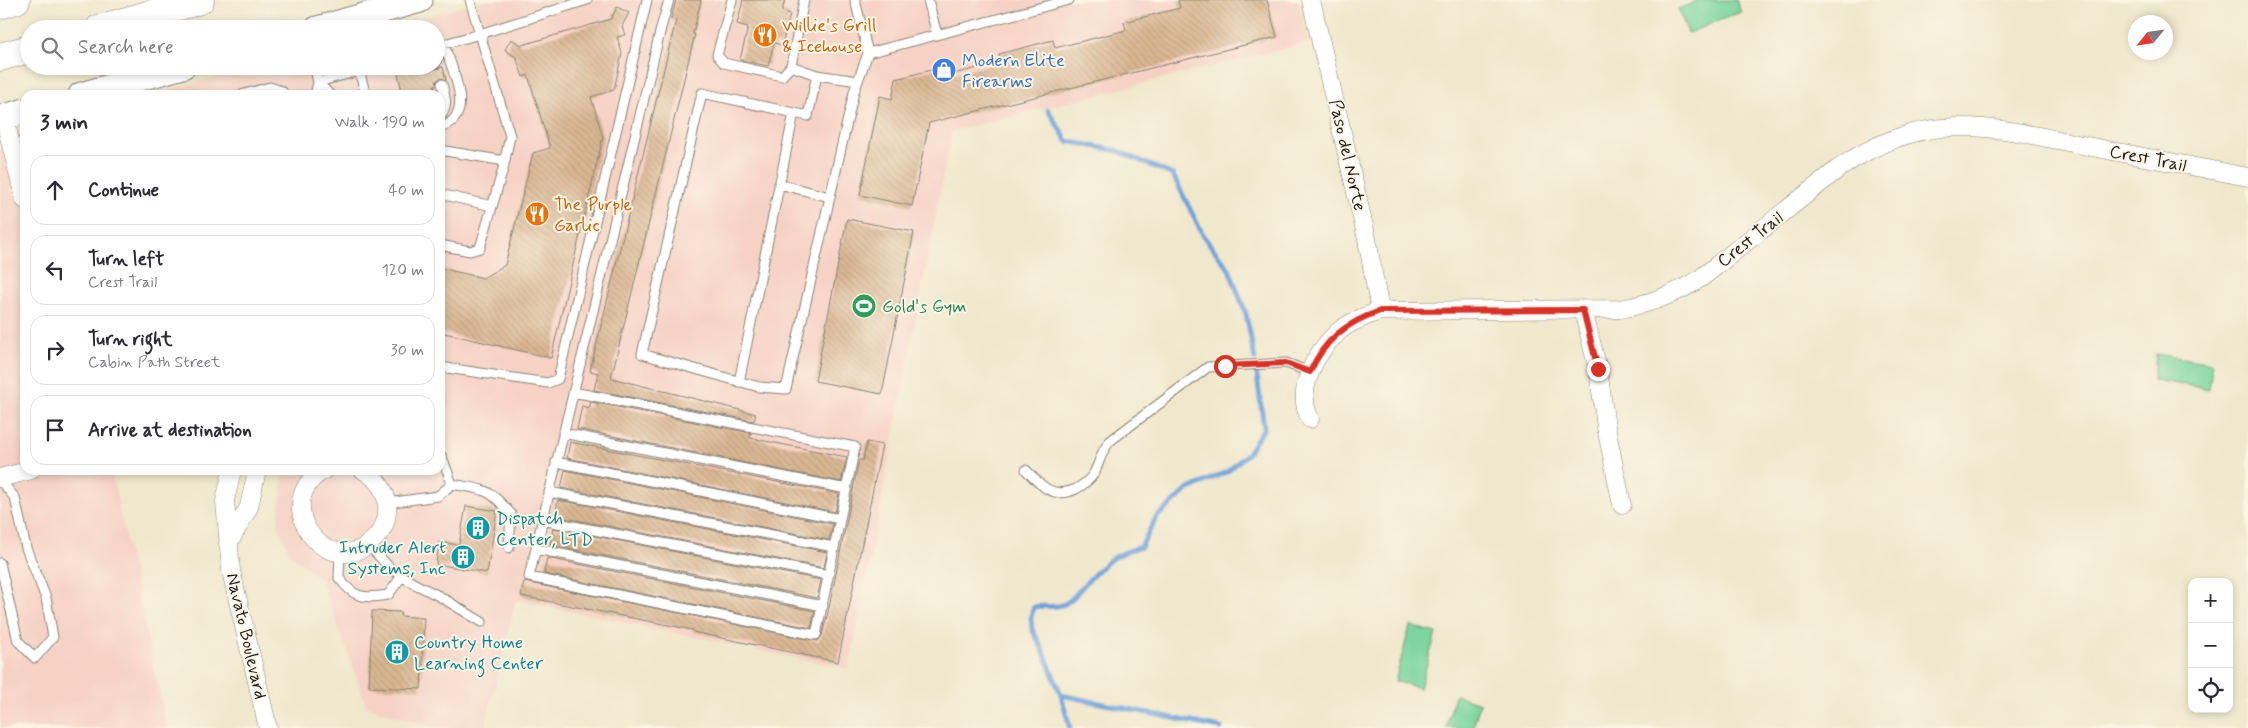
<!DOCTYPE html>
<meta charset="utf-8">
<style>
body{margin:0;font-family:Mynerve,sans-serif;background:#f2f2f3;color:#2b2b33}
.controls{position:absolute;right:15px;bottom:15px;display:grid;overflow:hidden;border-radius:10px;box-shadow:0 2px 8px #0003}
.controls button{width:45px;height:45px;display:grid;place-items:center;padding:0;border:0;border-bottom:1px solid #e1e1e2;background:#fff;color:#2b2b33;font:25px sans-serif}
.compass{position:absolute;left:2128px;top:15px;width:45px;height:45px;border-radius:50%;background:#fff;box-shadow:0 2px 8px #0003;rotate:240deg}
.stop{position:absolute;width:15px;height:15px;margin:-11px;border:4px solid #d93025;border-radius:50%;background:#fff}
.stop.end{background:#d93025;border-color:#fff;box-shadow:0 1px 5px #0008}
.list{margin:0;padding:0;list-style:none}
h2{display:flex;justify-content:space-between;align-items:center;height:65px;margin:0;padding:0 20px;font-size:21px}
h2 small{font-size:16px;font-weight:400;color:#7c7c81}
.list li{display:grid;grid-template-columns:32px 1fr auto;gap:15px;align-items:center;box-sizing:border-box;height:70px;margin:0 10px 10px;padding:0 10px;border:1px solid #e1e1e2;border-radius:15px}
.list b{display:block;font-size:19px;white-space:nowrap}
.list p{margin:0;font-size:16px;white-space:nowrap;color:#7c7c81}
.list em{font-size:16px;font-style:normal;color:#7c7c81}
.icon{flex:none;width:28px;height:28px;fill:none;stroke:currentColor;stroke-width:2;stroke-linecap:round;stroke-linejoin:round}
.map{position:relative;flex:none;width:2248px;height:728px;overflow:hidden}
.search{position:absolute;background:#fff;box-shadow:0 2px 8px #0003;left:20px;top:20px;width:425px;height:55px;display:flex;align-items:center;gap:12px;box-sizing:border-box;padding:0 18px;border-radius:28px;color:#7c7c81;font-size:19px}
.panel{position:absolute;background:#fff;box-shadow:0 2px 8px #0003;left:20px;top:90px;width:425px;height:385px;border-radius:15px}
.map>svg:first-child{display:block}
.built{fill:#f6d2c5}
.green{fill:#7bd69d;stroke:#4c795c}
.lines{fill:none;stroke-linecap:round;stroke-linejoin:round}
.stream{stroke:#71a2db;stroke-width:5}
.building{fill:url(#building-back-hatch)}
.lane-casing{stroke:#868274;stroke-width:11}
.street-casing{stroke:#868274;stroke-width:19}
.secondary-casing{stroke:#868274;stroke-width:27}
.highway-casing{stroke:#868274;stroke-width:29}
.lane{stroke:#fff;stroke-width:9}
.street{stroke:#fff;stroke-width:18}
.secondary{stroke:#fff;stroke-width:25}
.highway{stroke:#fff;stroke-width:28}
.route{stroke:#d93025;stroke-width:6}
.labels{text-anchor:middle;stroke-width:4;stroke-linejoin:round;paint-order:stroke}
.food-label{font-size:18px;fill:#c56008;stroke:#fcf5e5;text-anchor:start}
.shop-label{font-size:18px;fill:#366cbe;stroke:#fcf5e5;text-anchor:start}
.street-label{font-size:18px;fill:#1c1c1c;stroke:#fcf5e5}
.leisure-label{font-size:18px;fill:#27864d;stroke:#fcf5e5;text-anchor:start}
.culture-label{font-size:18px;fill:#0d838f;stroke:#fcf5e5;text-anchor:start}
</style>
<div class="map">
<svg width="2248" height="728" viewBox="0 0 2248 728">
<defs>
<pattern id="building-back-hatch" width="6" height="6" patternUnits="userSpaceOnUse" patternTransform="scale(1.25)"><rect width="6" height="6" fill="#dab793"/><path d="M-1 5l2 2M0 0l6 6M5-1l2 2" fill="none" stroke="#ba9d7e"/></pattern>
</defs>
<rect width="100%" height="100%" fill="#fcf5e5"/>
<filter id="ink" filterUnits="userSpaceOnUse"><feTurbulence type="fractalNoise" baseFrequency=".02" numOctaves="2"/><feDisplacementMap in="SourceGraphic" scale="10" xChannelSelector="R" yChannelSelector="G"/><feConvolveMatrix kernelMatrix="1 2 1 2 8 2 1 2 1" color-interpolation-filters="sRGB"/></filter>
<filter id="wash" filterUnits="userSpaceOnUse"><feTurbulence type="fractalNoise" baseFrequency=".0096" numOctaves="4" result="noise"/><feDisplacementMap in="SourceGraphic" scale="20" xChannelSelector="R" yChannelSelector="G"/><feGaussianBlur stdDeviation="1.12" result="paint"/><feColorMatrix in="noise" values="0 0 0 0 0 0 0 0 0 0 0 0 0 0 0 0 0 1.4 0 .05"/><feComposite in="paint" operator="in"/></filter>
<g filter="url(#wash)">
<rect width="100%" height="100%" fill="#f0e8cc"/>
<path class="built" d="M484,0H1298L1310,42L952,131L849,669L516,600L485,728H439L367,707L321,579L290,554L278,527L283,475L261,470H440V95H154L254,66H436V29H384Z
M25,132V470H111L167,728H0V139Z"/>
<path class="green" d="M1700,0H1736L1741,12L1688,33L1678,9Z
M2156,354L2213,363L2209,389L2153,380Z
M1410,626L1436,633L1420,688L1395,681Z
M1455,695L1480,703L1473,728H1446Z"/>
<g class="lines">
<path class="stream" d="M1048,110L1067,141L1118,151L1173,175L1204,237L1229,269L1246,314L1255,359
M1061,695L1221,728
M1070,728L1061,695L1043,650L1032,629L1031,617L1034,607C1045,605 1059,609 1068,602C1074,598 1079,590 1084,585C1104,564 1111,555 1141,547L1156,518L1187,490L1228,471L1248,453L1264,428L1256,368"/>
</g>
<g id="blocks">
<path class="building" d="M676,0H701L693,34H695L611,378L756,414L754,421L594,390L598,373L590,371L676,20L671,19Z
M743,0H785L782,11L790,14L782,45L774,43L768,66L740,60L748,27L737,24Z
M1178,0H1267L1277,37L929,123L912,206L860,195L880,96L892,99L896,79L939,68L942,77L1001,62L999,54L1053,40L1055,48L1126,30L1124,22L1180,8Z
M617,7L629,13L622,26L625,35L617,37L622,53L614,90L591,97L603,137L551,358L440,332V268L483,278L505,265L533,153L550,148L528,75L523,77L516,57L505,50L511,39L522,45L611,19Z
M396,66H428L429,71L443,67L446,80L441,78L437,80L436,85L434,86L436,95H395L401,87Z
M847,219L914,232L882,394L815,381Z
M591,402L751,433L750,438L847,457L841,482L577,429L582,406L589,408Z
M570,442L839,494L835,512L567,458Z
M867,442L882,445L838,662L693,632V630L521,596L524,582L818,641L822,636L829,608L859,460H863Z
M565,470L833,524L829,540L561,488Z
M558,500L827,552L824,568L555,516Z
M466,506L497,511L487,573L436,564L439,542L459,545Z
M553,528L821,580L817,598L550,545Z
M547,558L815,611L811,628L544,574Z
M372,611L401,612L400,616L424,618L421,689L369,687Z"/>
</g>
</g>
<g filter="url(#ink)">
<use href="#blocks" fill-opacity="0" stroke="#868274" stroke-width="1"/>
<g class="lines">
<defs>
<path id="lane" d="M732,0L717,55L724,63L782,76L791,66
M804,0L791,66L817,75L808,116L702,93L642,354L759,387L786,389L854,92L868,53
M855,0L868,53L1069,0
M928,0L937,35
M436,63L438,54L444,44
M314,66L318,82L315,95
M817,75L858,81
M318,82L359,71L366,95
M318,82L330,95
M241,95L270,87L282,91L283,95
M440,117C449,105 445,97 442,84
M440,128C477,116 452,71 444,44L480,34L470,0
M440,150L505,161
M779,184L830,197
M440,194L492,206
M440,245L470,251L480,248L503,169L510,136L480,34L587,0
M440,367L548,383L558,379L647,0
M739,382L794,113
M573,392L855,447L816,635L529,577L661,28L669,0
M563,433L847,489
M440,456L442,457L452,484
M556,462L840,519
M1026,470C1040,485 1053,500 1076,489C1083,485 1090,480 1094,473C1100,462 1101,451 1110,441L1208,367L1286,363L1310,372
M0,480L15,498L26,548L46,598L53,637L35,658L18,641L0,563
M549,492L834,547
M387,503L438,496L452,484C485,490 488,487 511,514L509,548
M542,520L829,575
M368,545L391,569L413,583L439,596L482,622
M536,549L823,606
M340,552L339,578C354,598 363,599 388,595L402,576"/>
<path id="street" d="M1311,0L1367,239L1380,311
M4,117L25,200
M1583,310L1598,369L1606,427L1622,505
M1310,419C1295,390 1315,353 1338,332C1349,322 1365,316 1380,311L1620,309C1650,304 1676,294 1701,278L1838,169C1929,106 1992,127 2092,147C2144,157 2196,167 2248,177
M232,470L225,501L231,571L268,728
M324,470C267,503 328,583 372,541C381,533 387,522 387,511C389,493 377,478 363,470
M0,478L31,470
M228,544L249,507L257,470"/>
<path id="secondary" d="M317,29L420,0
M81,95L183,66
M0,118L25,111"/>
<path id="highway" d="M0,5L16,0
M99,29L200,0
M0,57L29,49"/>
</defs>
<use href="#lane" class="lane-casing"/>
<use href="#street" class="street-casing"/>
<use href="#secondary" class="secondary-casing"/>
<use href="#highway" class="highway-casing"/>
<use href="#lane" class="lane"/>
<use href="#street" class="street"/>
<use href="#secondary" class="secondary"/>
<use href="#highway" class="highway"/>
</g>
</g>
<g class="lines" filter="url(#ink)">
<path class="route" d="M1225,366L1286,363L1310,372C1324,340 1347,322 1380,311L1583,310L1598,369"/>
</g>
<defs>
<symbol id="restaurant-disc" viewBox="-11 -11 22 22"><circle r="9.5" fill="#e8710a" stroke="#fcf5e5"/><path d="M-5-6h1v4h1v-4h1v4h1v-4h1v5L-1.5 .5V6h-2V.5L-5-1ZM5-6V6H3V1.5H1.5Q1.5-4 5-6Z" fill="#fff"/></symbol>
<symbol id="shop-disc" viewBox="-11 -11 22 22"><circle r="9.5" fill="#3f7fe0" stroke="#fcf5e5"/><path d="M-5-2.5h2.3a2.7 3.5 0 0 1 5.4 0H5L5.5 6h-11ZM-1.5-2.5h3a1.5 2.3 0 0 0-3 0Z" fill="#fff"/></symbol>
<symbol id="stadium-disc" viewBox="-11 -11 22 22"><circle r="9.5" fill="#2e9e5b" stroke="#fcf5e5"/><path d="M0-5a6.5 5 0 1 0 0 10a6.5 5 0 1 0 0-10ZM-3.5-1.8h7v3.6h-7Z" fill="#fff"/></symbol>
<symbol id="building-disc" viewBox="-11 -11 22 22"><circle r="9.5" fill="#0f9aa8" stroke="#fcf5e5"/><path d="M-4-6H4V6H1V3H-1V6H-4ZM-2.5-4.3h1.7v1.8h-1.7ZM.8-4.3h1.7v1.8H.8ZM-2.5-1h1.7V.8h-1.7ZM.8-1h1.7V.8H.8Z" fill="#fff"/></symbol>
</defs>
<g fill-rule="evenodd">
<use href="#restaurant-disc" x="751" y="21" width="28" height="28"/>
<use href="#shop-disc" x="930" y="56" width="28" height="28"/>
<use href="#restaurant-disc" x="523" y="200" width="28" height="28"/>
<use href="#stadium-disc" x="850" y="292" width="28" height="28"/>
<use href="#building-disc" x="464" y="514" width="28" height="28"/>
<use href="#building-disc" x="449" y="543" width="28" height="28"/>
<use href="#building-disc" x="383" y="638" width="28" height="28"/>
</g>
<g class="labels">
<g class="food-label">
<text x="782" y="31">Willie's Grill<tspan x="782" dy="21">&amp; Icehouse</tspan></text>
<text x="554" y="210">The Purple<tspan x="554" dy="21">Garlic</tspan></text>
</g>
<g class="shop-label">
<text x="962" y="66">Modern Elite<tspan x="962" dy="21">Firearms</tspan></text>
</g>
<g class="street-label">
<text transform="translate(1348 155) rotate(77)" y="6">Paso del Norte</text>
<text transform="translate(2148 158) rotate(11)" y="6">Crest Trail</text>
<text transform="translate(1750 239) rotate(-38)" y="6">Crest Trail</text>
<text transform="translate(247 636) rotate(77)" y="6">Navato Boulevard</text>
</g>
<g class="leisure-label">
<text x="882" y="312">Gold's Gym</text>
</g>
<g class="culture-label">
<text x="496" y="524">Dispatch<tspan x="496" dy="21">Center, LTD</tspan></text>
<text x="446" y="553" text-anchor="end">Intruder Alert<tspan x="446" dy="21">Systems, Inc</tspan></text>
<text x="414" y="648">Country Home<tspan x="414" dy="21">Learning Center</tspan></text>
</g>
</g>
</svg>
<div class="controls">
<button>+</button>
<button>−</button>
<button><svg class="icon" aria-label="locate" viewBox="0 0 24 24"><circle cx="12" cy="12" r="6"/><path d="M12 2v4M12 18v4M2 12h4M18 12h4"/></svg></button>
</div>
<svg class="compass" viewBox="-18 -18 36 36"><path d="M0-13l5 13h-10z" fill="#e53935"/><path d="M0 13l5-13h-10z" fill="#7c7c81"/></svg>
<div class="stop" style="left:1225px;top:366px"></div>
<div class="stop end" style="left:1598px;top:369px"></div>
<div class="search"><svg class="icon" aria-label="search" viewBox="0 0 24 24"><circle cx="10" cy="10" r="6"/><path d="M15 15l6 6"/></svg>Search here</div>
<section class="panel">
<h2>3 min<small>Walk · 190 m</small></h2>
<ul class="list">
<li><svg class="icon" aria-label="ahead" viewBox="0 0 24 24"><path d="M12 20V5M6 11l6-6 6 6"/></svg><div><b>Continue</b></div><em>40 m</em></li>
<li><svg class="icon" aria-label="left" viewBox="0 0 24 24"><path d="M17 20v-9H6M10 6l-5 5 5 5"/></svg><div><b>Turn left</b><p>Crest Trail</p></div><em>120 m</em></li>
<li><svg class="icon" aria-label="right" viewBox="0 0 24 24"><path d="M7 20v-9h11M14 6l5 5-5 5"/></svg><div><b>Turn right</b><p>Cabin Path Street</p></div><em>30 m</em></li>
<li><svg class="icon" aria-label="arrive" viewBox="0 0 24 24"><path d="M6 21V4h12l-3 4 3 4H6"/></svg><div><b>Arrive at destination</b></div></li>
</ul>
</section>
</div>
